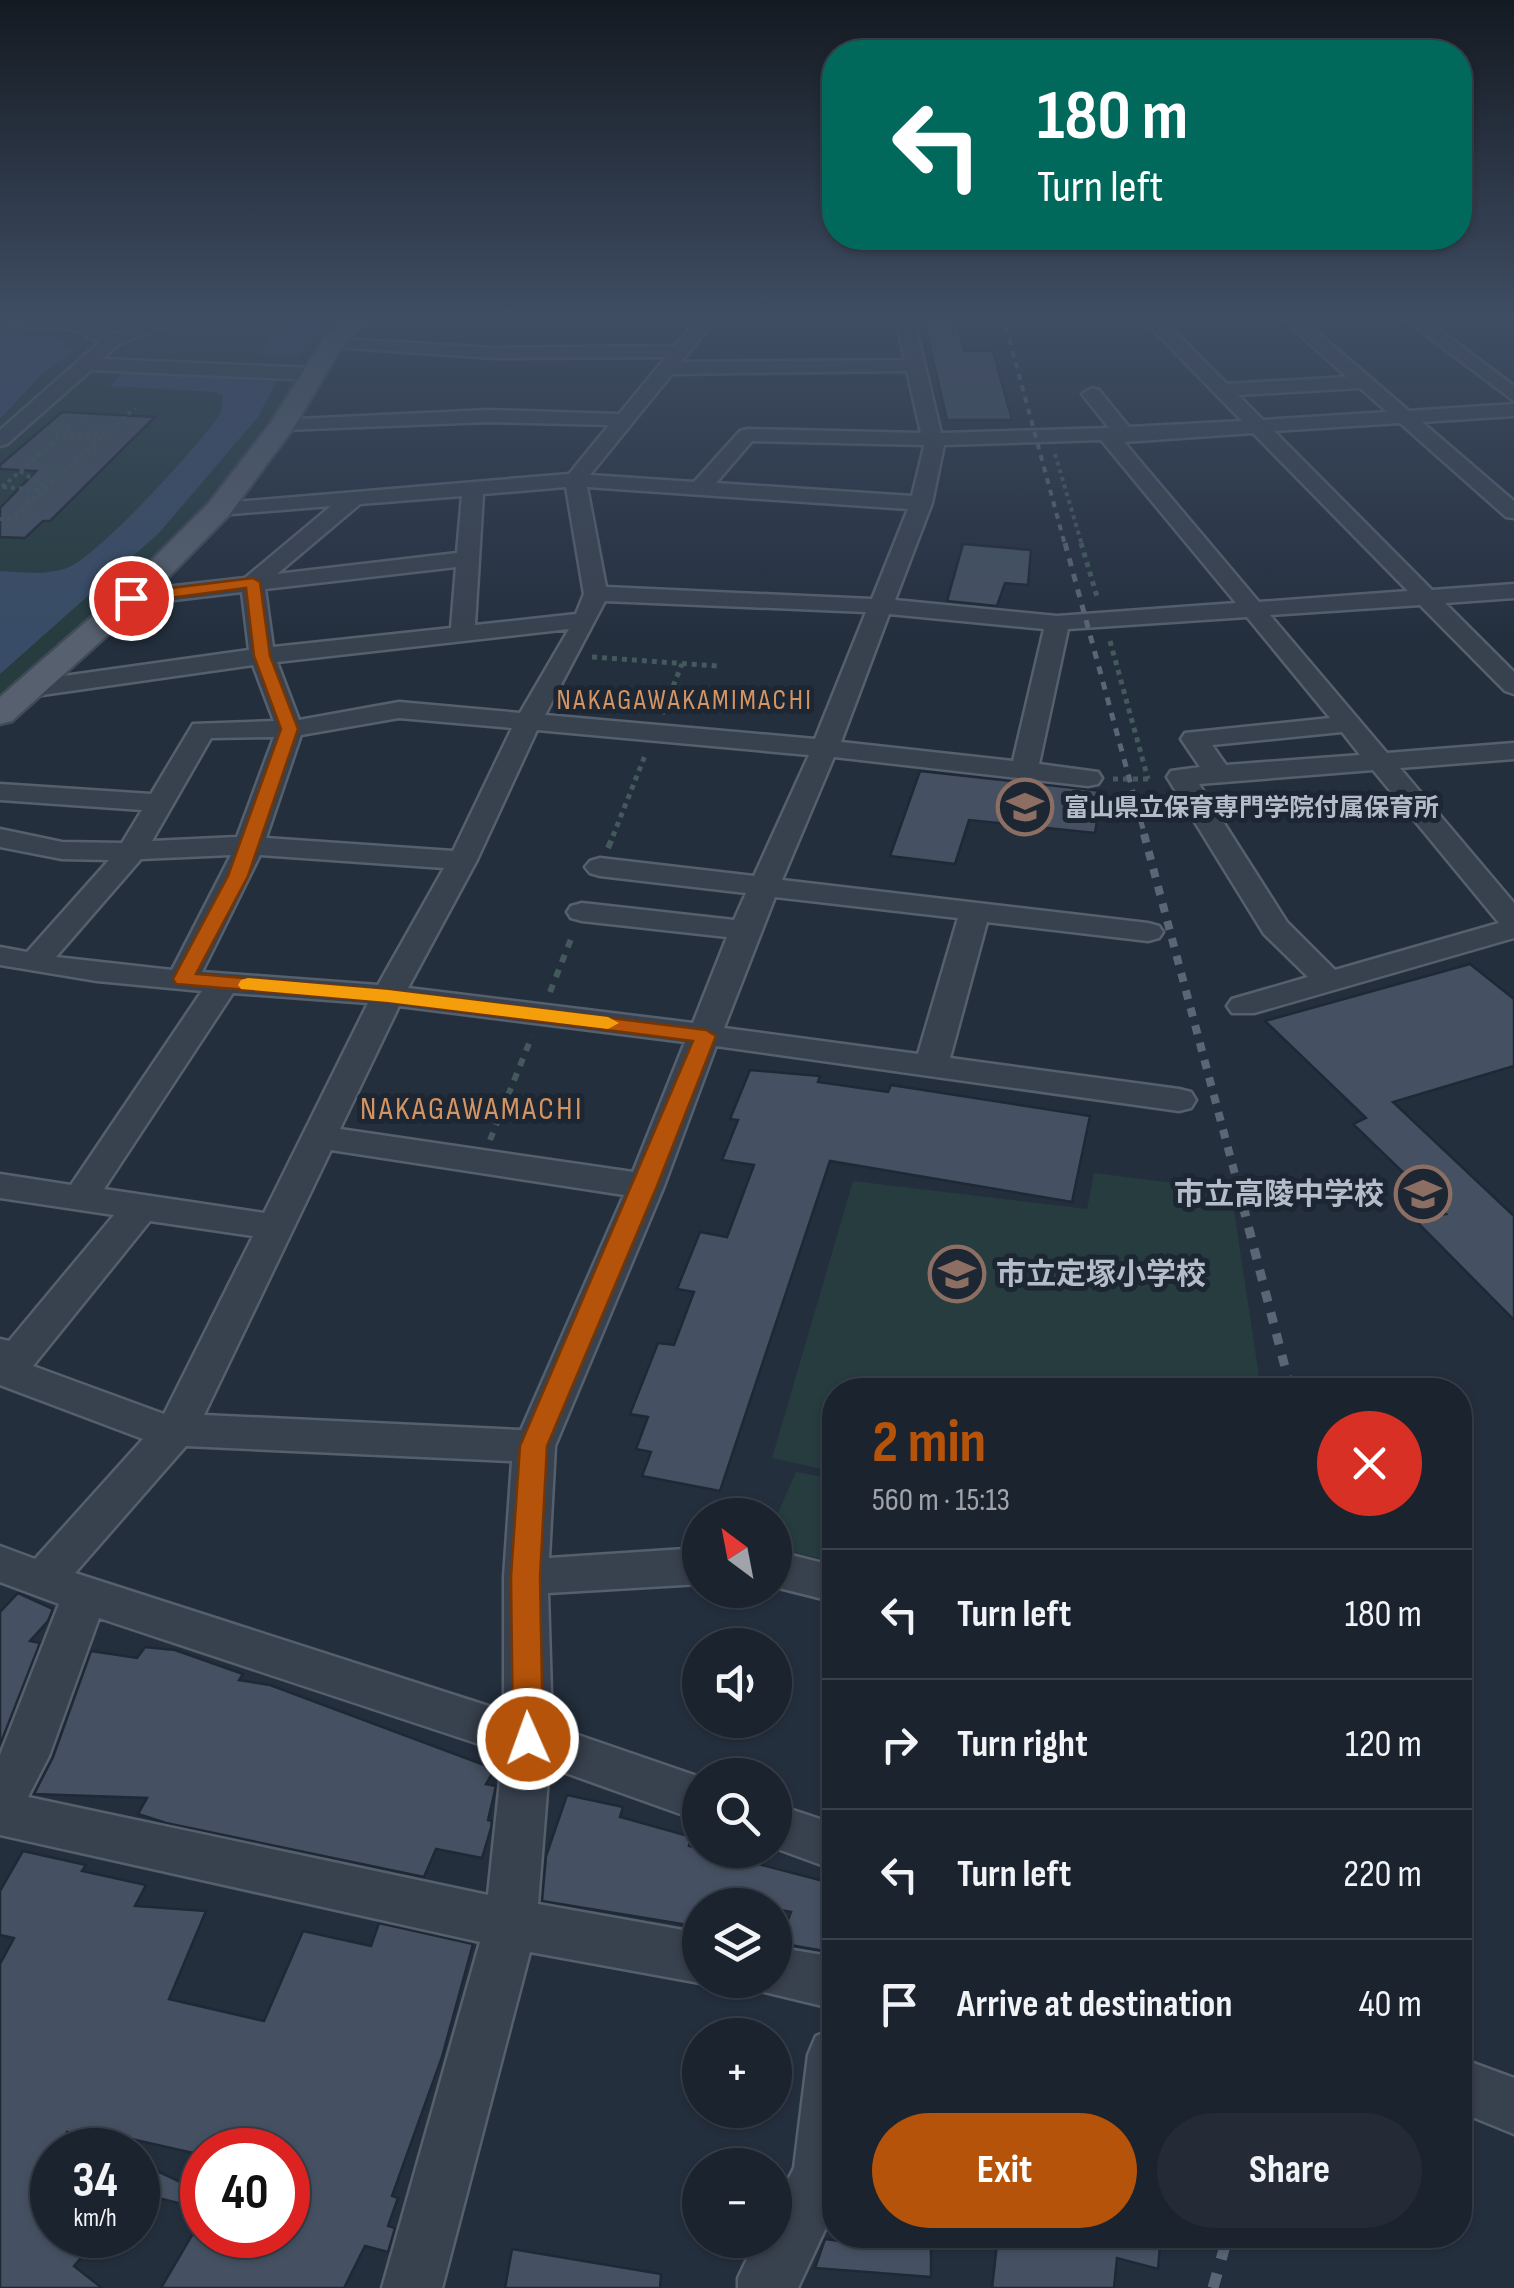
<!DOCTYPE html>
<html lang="en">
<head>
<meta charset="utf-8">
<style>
  body { margin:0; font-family:"Sofia Sans Condensed","Noto Sans JP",sans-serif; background:#242b36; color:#f1f3f6; height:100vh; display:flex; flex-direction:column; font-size:38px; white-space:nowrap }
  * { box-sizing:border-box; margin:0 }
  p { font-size:32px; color:#a0a4aa }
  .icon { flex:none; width:55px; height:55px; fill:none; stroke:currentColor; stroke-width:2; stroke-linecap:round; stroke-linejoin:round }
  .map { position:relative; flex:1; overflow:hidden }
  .details { position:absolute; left:822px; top:1378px; width:650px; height:870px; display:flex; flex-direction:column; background:#1b232e; border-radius:40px; box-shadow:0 2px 8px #0004,0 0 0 2px #39404a }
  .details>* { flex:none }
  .banner { position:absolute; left:822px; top:40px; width:650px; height:210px; border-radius:40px; box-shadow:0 2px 8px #0004,0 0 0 2px #39404a; background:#00695c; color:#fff; overflow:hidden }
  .needle { width:65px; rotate:328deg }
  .tools { position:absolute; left:682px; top:1498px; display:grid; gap:20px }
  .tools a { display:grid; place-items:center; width:110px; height:110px; border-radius:50%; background:#1b232e; box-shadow:0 2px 8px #0004,0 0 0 2px #39404a; font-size:50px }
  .speed { position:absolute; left:30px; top:2128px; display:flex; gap:20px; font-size:50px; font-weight:700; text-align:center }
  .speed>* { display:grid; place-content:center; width:130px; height:130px; border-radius:50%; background:#1b232e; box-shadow:0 2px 8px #0004,0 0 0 2px #39404a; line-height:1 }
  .speed small { font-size:25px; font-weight:400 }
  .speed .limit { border:15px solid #d22; background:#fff; color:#111 }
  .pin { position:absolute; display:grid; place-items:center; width:85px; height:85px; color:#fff; margin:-42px; border:5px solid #fff; border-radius:50%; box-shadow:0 2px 10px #0007 }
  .me { position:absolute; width:110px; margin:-55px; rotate:358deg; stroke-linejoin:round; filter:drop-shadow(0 0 8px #0008) }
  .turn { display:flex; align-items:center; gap:35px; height:210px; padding:0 50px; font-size:45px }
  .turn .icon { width:130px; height:130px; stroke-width:2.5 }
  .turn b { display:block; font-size:70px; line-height:85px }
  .round { display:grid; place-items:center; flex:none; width:105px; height:105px; border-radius:52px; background:#242b36 }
  .summary { display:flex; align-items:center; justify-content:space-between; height:170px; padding:0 50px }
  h1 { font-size:60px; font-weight:700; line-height:75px; color:#b45309 }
  .primary-button { display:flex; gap:20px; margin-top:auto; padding:20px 50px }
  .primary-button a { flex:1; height:115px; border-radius:60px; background:#b45309; color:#fff; font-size:40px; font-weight:700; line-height:115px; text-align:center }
  .primary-button a+a { background:#242b36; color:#f1f3f6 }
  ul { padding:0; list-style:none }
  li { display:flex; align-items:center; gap:30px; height:130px; padding:0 50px; border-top:2px solid #39404a }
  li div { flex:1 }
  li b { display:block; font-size:38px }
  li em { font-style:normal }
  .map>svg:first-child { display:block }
  .green { fill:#263c3f }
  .water { fill:#394c67 }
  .building { fill:#455162; stroke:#1f2835; stroke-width:2.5 }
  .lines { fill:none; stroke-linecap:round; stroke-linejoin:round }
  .minor-casing { stroke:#565f6c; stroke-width:5 }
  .major-casing { stroke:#414a57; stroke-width:5 }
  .path-far2 { stroke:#44595c; stroke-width:4; stroke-dasharray:4 4; stroke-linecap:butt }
  .path-far1 { stroke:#44595c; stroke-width:5; stroke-dasharray:5 5; stroke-linecap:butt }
  .path { stroke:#44595c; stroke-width:6; stroke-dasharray:8 8; stroke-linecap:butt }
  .minor { fill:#38414e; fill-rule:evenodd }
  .major { fill:#56606e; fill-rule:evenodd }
  .rail-far4 { stroke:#5a6575; stroke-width:4; stroke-dasharray:6 6; stroke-linecap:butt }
  .rail-far3 { stroke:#5a6575; stroke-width:5; stroke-dasharray:8 8; stroke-linecap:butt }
  .rail-far2 { stroke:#5a6575; stroke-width:8; stroke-dasharray:9 9; stroke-linecap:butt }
  .rail-far1 { stroke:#5a6575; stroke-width:9; stroke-dasharray:11 11; stroke-linecap:butt }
  .rail { stroke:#5a6575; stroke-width:11; stroke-dasharray:15 15; stroke-linecap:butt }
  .route { fill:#b45309; stroke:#753606; stroke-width:2.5 }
  .slow { fill:#f59e0b }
  .labels { text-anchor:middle; stroke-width:10; stroke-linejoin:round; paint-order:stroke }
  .far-poi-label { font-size:25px; font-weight:bold; fill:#b4bcc9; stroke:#1d2633; text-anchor:start }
  .far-neighbourhood-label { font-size:28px; letter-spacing:2.5px; fill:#d59563; stroke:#1d2633 }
  .poi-label { font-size:30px; font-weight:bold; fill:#b4bcc9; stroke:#1d2633; text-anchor:end }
  .neighbourhood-label { font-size:32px; letter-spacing:2.5px; fill:#d59563; stroke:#1d2633 }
</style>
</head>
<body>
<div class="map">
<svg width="1514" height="2288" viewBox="0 0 1514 2288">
  <rect width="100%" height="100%" fill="#242f3e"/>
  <!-- green -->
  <g class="green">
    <path d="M0,316H351L302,373L274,422L202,507L125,586L0,698Z"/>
    <path d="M1094,1173L1231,1190L1261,1390H835V1472L772,1458L853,1181L1087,1209Z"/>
    <path d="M796,1472L835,1479V1562L775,1548V1520Z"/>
  </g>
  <!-- water -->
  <g class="water">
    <path d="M291,316H333L296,357L261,355L268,341Z"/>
    <path d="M0,334L56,337L75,350L44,372L0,419Z"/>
    <path d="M130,373L277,381L258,417L159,533L0,674V571C22,572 48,576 69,567C101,553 199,445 221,413L223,397L216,392L110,386L120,375Z"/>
  </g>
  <!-- building -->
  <g class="building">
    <path d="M923,316H957L964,351H993L1012,420H947Z"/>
    <path d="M62,412L155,417L50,521H43L25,538L0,537V508L36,471L0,469V465Z"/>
    <path d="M963,544L1031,550L1028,585L1005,583L997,606L947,601Z"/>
    <path d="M920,771L1102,791L1095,833L969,820L955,864L890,856Z"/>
    <path d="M1470,964L1514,999V1066L1393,1102L1514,1216V1320L1415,1220L1446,1214L1353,1124L1366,1118L1265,1021Z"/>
    <path d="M750,1070L820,1076L818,1082L888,1092L891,1085L1090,1116L1072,1202L830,1161L720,1491L642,1476L651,1452L636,1449L648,1417L630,1414L658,1343L674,1345L694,1292L677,1289L700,1232L727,1237L754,1165L722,1160L738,1120L730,1119Z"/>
    <path d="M18,1593L53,1609L48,1621L30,1641L40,1643L0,1745V1612Z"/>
    <path d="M145,1647L175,1650L243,1674L239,1680L270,1685L495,1769L486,1784L496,1786L488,1820L492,1821L491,1828L482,1858L436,1849L424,1877L166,1823L138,1814L147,1798L34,1794L53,1757L91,1651L137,1658Z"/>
    <path d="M567,1795L623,1807L620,1817L692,1837L689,1846L835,1884V1953L779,1943L791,1912L775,1909V1905H700V1927L542,1901L546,1856Z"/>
    <path d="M23,1851L86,1865L82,1871L146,1885L135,1906L206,1911L169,1999L264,2021L303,1931L371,1946L379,1923L473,1944L442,2057L392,2196L398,2198L388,2226L395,2228L388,2252L365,2246L344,2288H161L192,2235H288L306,2179L288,2174V2150H202V2155L109,2134L107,2139L67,2132L58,2150H52V2235L81,2258L74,2266L102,2288H0V1964L14,1938L0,1935V1891Z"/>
    <path d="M138,2162L202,2192V2209L138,2193Z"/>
    <path d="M840,2235L931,2239V2277L815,2268L825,2239L840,2241Z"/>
    <path d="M998,2235H1161L1158,2269L1117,2258L1114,2288H992Z"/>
    <path d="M512,2249L661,2274L660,2288H505Z"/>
  </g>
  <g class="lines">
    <!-- minor casing -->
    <g class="minor-casing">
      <g id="minor">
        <path d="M0,316L77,320L112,334L159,316H173L172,323L118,345L102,359L314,368L323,374L314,380L91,370L7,444L0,446V430L100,342L74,330L0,325Z"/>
        <path d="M700,316H718L681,362L905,360L895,316H913L941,433L1109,428L1082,394L1092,388L1099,390L1129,427L1242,421L1140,316H1159L1227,384L1347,377L1279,316H1298L1409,411L1514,404V416L1422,422L1514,501V518L1506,517L1400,423L1274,431L1432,590L1514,584V598L1445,603L1514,672V694L1505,691L1420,605L1270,615L1387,753L1514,743V759L1400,768L1514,903V938L1254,1013H1232L1227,1006L1232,999L1308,977L1264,934L1167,777L1171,771L1200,767L1181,739L1185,733L1330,718L1247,617L1068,629L1039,764L1098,772L1102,778L1098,784L1088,786L834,757L782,880L1148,923L1159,926L1163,932L1159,938L1148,941L987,922L950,1058L1179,1089L1191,1092L1196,1100L1191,1108L1179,1111L716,1046L664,1186L555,1446L549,1558L700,1548V1584L548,1593L552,1726L700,1777V1821L549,1767L538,1904L700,1933V1980H708L700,1983L530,1952L442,2288H382L480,1942L0,1835V1755L59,1604L0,1582V1546L35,1559L143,1439L0,1385V1339L9,1341L114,1215L0,1198V1174L71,1185L202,991L97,981L0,965V947L27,952L109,860L62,859L0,847V829L62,842L122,843L142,810L0,800V784L151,794L193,724L274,721L253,665L28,697L15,689L28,681L249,650L242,592L131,605L119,598L131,591L245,578L331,506L219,515L211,514L208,509L211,504L569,474L609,425L489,422L283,430L273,424L276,420L489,410L619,414L666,357L495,358L333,347L327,346V338L495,348L675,346ZM907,371L921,433L747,429L740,431L694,482L590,475L672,374ZM1360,388L1387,412L1263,420L1238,395ZM1253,433L1408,591L1259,602L1124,442ZM1101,440L1236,603L1057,616L895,600L932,503L944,445ZM752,441L923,445L924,447L912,496L716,483ZM566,487L584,594L576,614L475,625L483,494ZM587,487L908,509L872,599L606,587ZM462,496L457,553L277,574L360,504ZM456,567L451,628L273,647L265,589ZM605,601L866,612L815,739L545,715ZM889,614L1044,629L1013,761L841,742ZM569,629L520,713L399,702L299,720L277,662ZM399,718L512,728L453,851L266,838L301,735ZM537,730L809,755L754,876L600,858L590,861L585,867L590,873L600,876L746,893L734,920L582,903L571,906L567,912L571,918L582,921L727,937L693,1023L408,988L477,860ZM1342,732L1360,755L1226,765L1212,745ZM274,737L237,837L152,841L211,738ZM1373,770L1499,923L1335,970L1287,922L1199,784ZM231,855L172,970L56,957L141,859ZM260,855L444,868L378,985L202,972ZM775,897L958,918L918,1054L724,1028ZM233,993L368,1003L264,1213L104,1189ZM399,1006L685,1042L633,1172L340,1129ZM331,1150L624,1195L521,1430L204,1415ZM150,1221L253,1236L164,1414L33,1366ZM186,1446L512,1461L504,1577V1711L75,1573ZM99,1618L503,1752L488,1895L28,1797L49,1756Z"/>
        <path d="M1401,316H1421L1514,386V401Z"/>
        <path d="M775,1551L835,1566V1602L775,1587Z"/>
        <path d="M775,1804L835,1824V1870L775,1848Z"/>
        <path d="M775,1947L835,1957V2009L756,1990L752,1980H775Z"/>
        <path d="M835,2028V2208L798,2288H738V2278L756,2240H775V2205L794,2168L808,2055L816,2036Z"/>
        <path d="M1460,2058L1514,2078V2134L1460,2112Z"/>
      </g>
    </g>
    <!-- major casing -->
    <g class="major-casing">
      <path id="major" d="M348,316H372L342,346L294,427L229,515L142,604L12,721L0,724V697L120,592L209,503L270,424L325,337Z"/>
    </g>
    <!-- path-far2 -->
    <g class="path-far2">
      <path d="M81,423L99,427L97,433L74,438L56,434L64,427Z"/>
      <path d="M1055,454L1082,545"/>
      <path d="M20,471L45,487"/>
      <path d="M2,487L60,437"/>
      <path d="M3,487L40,490"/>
      <path d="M0,519H11L135,408"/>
    </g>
    <!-- path-far1 -->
    <g class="path-far1">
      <path d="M1081,543L1098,600"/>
      <path d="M1110,641L1148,779"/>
      <path d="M592,657L717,666"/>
      <path d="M662,714L682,664"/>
      <path d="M1113,779H1150"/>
      <path d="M613,836L646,753"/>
    </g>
    <!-- path -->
    <g class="path">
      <path d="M608,848L614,834"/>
      <path d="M550,992L573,934"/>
      <path d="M490,1140L532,1036"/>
    </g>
    <!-- minor -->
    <use href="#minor" class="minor"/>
    <!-- major -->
    <use href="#major" class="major"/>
    <!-- rail-far4 -->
    <path class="rail-far4" d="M1003,316L1065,545"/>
    <!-- rail-far3 -->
    <path class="rail-far3" d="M1065,543L1145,836"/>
    <!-- rail-far2 -->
    <path class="rail-far2" d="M1144,834L1244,1208"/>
    <!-- rail-far1 -->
    <path class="rail-far1" d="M1243,1206L1291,1390"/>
    <!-- rail -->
    <path class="rail" d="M1213,2288L1228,2235"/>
  </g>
  <!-- sky -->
  <linearGradient id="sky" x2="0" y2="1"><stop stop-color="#141a22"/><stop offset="0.5" stop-color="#3f4d63"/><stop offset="1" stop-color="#3f4d63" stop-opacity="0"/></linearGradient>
  <rect width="1514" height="636" fill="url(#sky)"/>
  <!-- route -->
  <path class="route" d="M253,578L260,582L270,656L298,729L248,876L196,974L388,990L706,1030L716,1036L657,1186L547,1446L540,1577L543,1739L539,1748L528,1752L517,1748L513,1739L511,1577L520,1446L693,1041L388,1002L176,984L173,979L228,876L281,729L254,656L246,588L131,603L124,598L131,593Z"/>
  <!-- slow -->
  <path class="slow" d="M248,978L388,990L608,1017L619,1023L608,1029L388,1002L241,989L238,985L241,980Z"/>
  <!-- icons -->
  <defs>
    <g id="school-ring" transform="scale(2.875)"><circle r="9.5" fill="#1d2633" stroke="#8d6e63" stroke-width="1.5"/><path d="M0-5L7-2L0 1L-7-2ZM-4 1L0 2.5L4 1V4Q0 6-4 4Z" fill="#8d6e63"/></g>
  </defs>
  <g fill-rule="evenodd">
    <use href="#school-ring" x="1025" y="807"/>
    <use href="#school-ring" x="1423" y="1194"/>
    <use href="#school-ring" x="957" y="1274"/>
  </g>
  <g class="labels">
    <!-- far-poi labels -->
    <g class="far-poi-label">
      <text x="1064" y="816">富山県立保育専門学院付属保育所</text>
    </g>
    <!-- far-neighbourhood labels -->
    <g class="far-neighbourhood-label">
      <text x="685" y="709">NAKAGAWAKAMIMACHI</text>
    </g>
    <!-- poi labels -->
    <g class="poi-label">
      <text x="1384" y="1204">市立高陵中学校</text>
      <text x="996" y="1284" text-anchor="start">市立定塚小学校</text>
    </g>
    <!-- neighbourhood labels -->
    <g class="neighbourhood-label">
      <text x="472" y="1119">NAKAGAWAMACHI</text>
    </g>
  </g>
</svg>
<div class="tools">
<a><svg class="needle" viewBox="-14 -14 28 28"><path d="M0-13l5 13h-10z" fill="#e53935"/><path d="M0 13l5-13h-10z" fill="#a0a4aa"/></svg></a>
<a><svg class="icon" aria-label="sound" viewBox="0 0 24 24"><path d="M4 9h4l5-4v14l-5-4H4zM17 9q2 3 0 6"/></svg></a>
<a><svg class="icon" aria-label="search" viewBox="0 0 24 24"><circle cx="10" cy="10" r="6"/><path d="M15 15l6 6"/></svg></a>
<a><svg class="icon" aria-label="layers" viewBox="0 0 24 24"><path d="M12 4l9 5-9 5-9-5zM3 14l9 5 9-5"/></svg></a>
<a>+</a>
<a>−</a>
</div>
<div class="speed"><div>34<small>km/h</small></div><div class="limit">40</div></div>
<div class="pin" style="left:131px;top:598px;background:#d93025"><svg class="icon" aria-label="arrive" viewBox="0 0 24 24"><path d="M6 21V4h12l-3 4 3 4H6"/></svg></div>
<svg class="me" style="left:528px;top:1739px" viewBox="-20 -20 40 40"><circle r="17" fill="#b45309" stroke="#fff" stroke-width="3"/><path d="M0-11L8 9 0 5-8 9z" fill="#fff"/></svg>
<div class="banner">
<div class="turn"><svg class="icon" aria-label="left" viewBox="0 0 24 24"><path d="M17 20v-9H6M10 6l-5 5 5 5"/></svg><div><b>180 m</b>Turn left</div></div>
</div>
<section class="details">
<div class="summary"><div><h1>2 min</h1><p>560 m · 15:13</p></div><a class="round" style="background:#d93025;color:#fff"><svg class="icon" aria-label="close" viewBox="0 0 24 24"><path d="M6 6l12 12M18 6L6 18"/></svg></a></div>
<ul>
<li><svg class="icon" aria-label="left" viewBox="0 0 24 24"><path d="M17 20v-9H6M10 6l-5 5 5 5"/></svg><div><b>Turn left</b></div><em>180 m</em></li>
<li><svg class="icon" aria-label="right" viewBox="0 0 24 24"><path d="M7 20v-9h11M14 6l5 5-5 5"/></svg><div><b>Turn right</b></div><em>120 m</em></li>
<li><svg class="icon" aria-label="left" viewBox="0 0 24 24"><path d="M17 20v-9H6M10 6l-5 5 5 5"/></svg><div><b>Turn left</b></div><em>220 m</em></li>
<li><svg class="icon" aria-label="arrive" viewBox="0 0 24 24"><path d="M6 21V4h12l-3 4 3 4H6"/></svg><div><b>Arrive at destination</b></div><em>40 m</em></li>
</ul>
<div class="primary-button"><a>Exit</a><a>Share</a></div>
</section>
</div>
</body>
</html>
